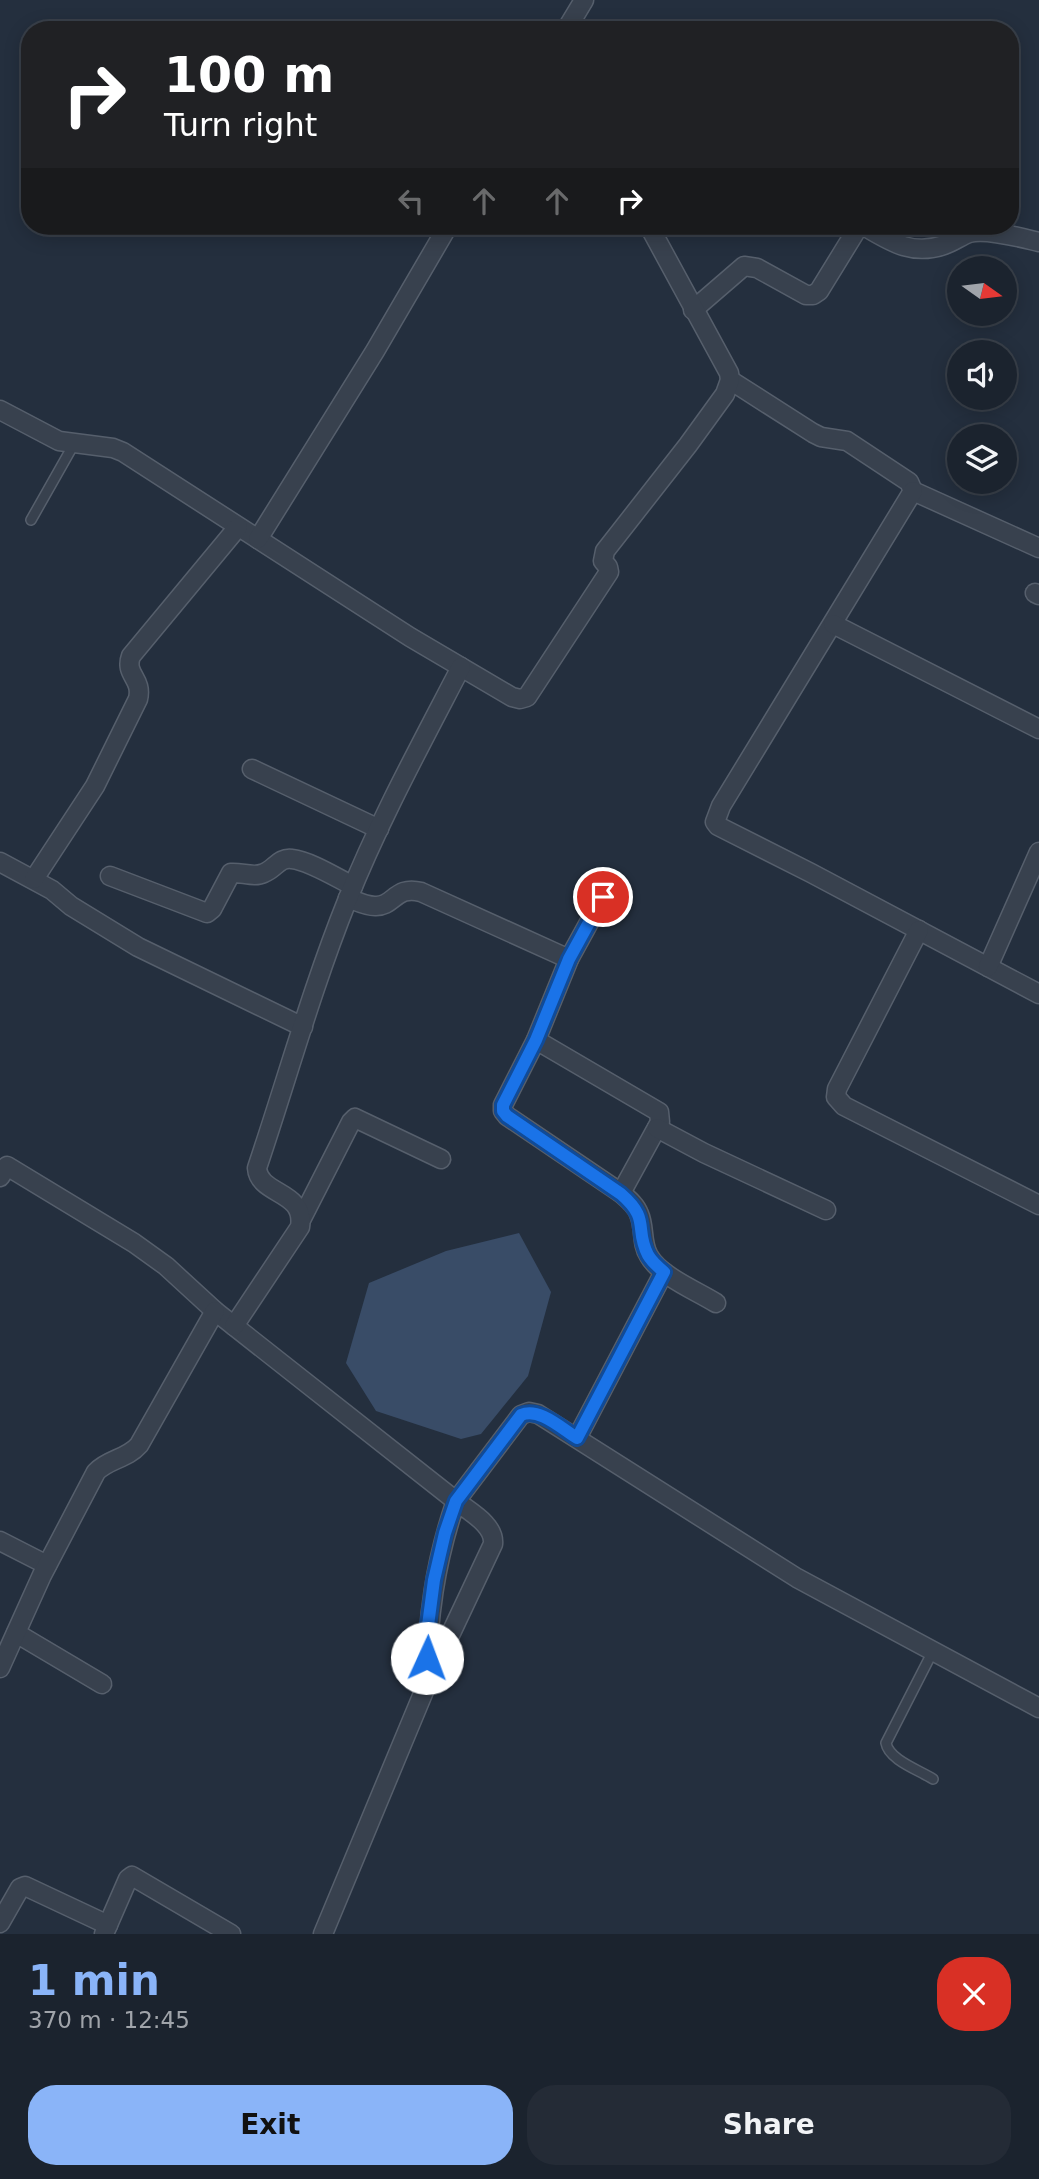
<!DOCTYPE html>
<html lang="en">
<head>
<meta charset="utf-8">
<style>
  body { margin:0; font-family:"DejaVu Sans",sans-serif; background:#242b36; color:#f1f3f6; height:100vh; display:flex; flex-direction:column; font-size:26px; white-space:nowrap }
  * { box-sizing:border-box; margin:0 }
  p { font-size:23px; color:#a0a4aa }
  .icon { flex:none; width:38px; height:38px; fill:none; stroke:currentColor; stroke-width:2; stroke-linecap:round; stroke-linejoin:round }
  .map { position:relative; height:1934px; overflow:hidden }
  .side { display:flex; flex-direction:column; background:#1b232e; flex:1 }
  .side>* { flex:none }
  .top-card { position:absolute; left:21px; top:21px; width:998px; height:214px; border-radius:28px; box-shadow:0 4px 18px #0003,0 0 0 2px #39404a; background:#202124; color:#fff; overflow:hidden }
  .needle { width:46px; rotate:104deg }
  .controls { position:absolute; left:947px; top:256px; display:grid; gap:14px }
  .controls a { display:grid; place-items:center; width:70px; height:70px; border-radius:50%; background:#1b232e; box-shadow:0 4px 18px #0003,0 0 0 2px #39404a; font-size:35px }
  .pin { position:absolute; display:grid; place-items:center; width:60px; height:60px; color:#fff; margin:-30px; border:4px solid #fff; border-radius:50%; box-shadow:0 2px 7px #0007 }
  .me { position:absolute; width:77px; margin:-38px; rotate:2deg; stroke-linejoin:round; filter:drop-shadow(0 0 5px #0008) }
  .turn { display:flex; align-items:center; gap:24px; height:147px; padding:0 28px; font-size:32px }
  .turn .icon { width:91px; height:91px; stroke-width:2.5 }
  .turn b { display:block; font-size:49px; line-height:60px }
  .lanes { display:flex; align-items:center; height:66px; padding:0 28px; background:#0003; justify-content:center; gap:35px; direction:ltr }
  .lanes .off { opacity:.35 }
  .round { display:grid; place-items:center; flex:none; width:74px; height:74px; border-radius:28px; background:#242b36 }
  .head { display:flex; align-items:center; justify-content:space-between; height:119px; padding:0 28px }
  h1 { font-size:42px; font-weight:600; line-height:52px; color:#8ab4f8 }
  .button { display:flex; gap:14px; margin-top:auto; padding:14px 28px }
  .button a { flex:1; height:80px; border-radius:28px; background:#8ab4f8; color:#111; font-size:28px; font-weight:600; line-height:80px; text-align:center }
  .button a+a { background:#242b36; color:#f1f3f6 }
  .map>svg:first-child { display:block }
  .water { fill:#394c67 }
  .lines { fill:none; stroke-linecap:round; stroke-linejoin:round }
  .service-casing { stroke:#565f6c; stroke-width:12 }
  .minor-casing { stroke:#565f6c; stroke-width:21 }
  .service { stroke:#38414e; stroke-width:9 }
  .minor { stroke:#38414e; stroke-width:18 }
  .route-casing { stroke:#114b97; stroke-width:18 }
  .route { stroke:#1a73e8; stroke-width:12 }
</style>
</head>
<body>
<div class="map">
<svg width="1039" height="1934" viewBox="0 0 1039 1934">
  <rect width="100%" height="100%" fill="#242f3e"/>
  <!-- water -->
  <path class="water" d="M519,1233L551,1292L528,1376L481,1434L461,1439L376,1411L346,1363L369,1283L446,1251Z"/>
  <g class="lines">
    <!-- service casing -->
    <g class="service-casing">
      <g id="service">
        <path d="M31,520L74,444"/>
        <path d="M933,1651L886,1743C889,1760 919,1770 933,1779"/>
      </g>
    </g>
    <!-- minor casing -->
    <g class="minor-casing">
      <g id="minor">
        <path d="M566,30L584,0"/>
        <path d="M864,226C891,242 912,256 944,245C953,242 961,236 969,233C986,228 1022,238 1039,242"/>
        <path d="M693,310L744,266L757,268L806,295H813L819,291L859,226"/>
        <path d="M730,380L813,433L821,437L847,441L909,482L913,491L1039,548"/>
        <path d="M0,410L59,441L113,448L123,452L410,637L512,697L520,699L527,697L609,572L608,567L603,561L605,551L688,445L725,394L730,380L729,373L649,226"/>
        <path d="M913,491L721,806L715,822L718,826L811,873L1039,994"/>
        <path d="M258,539L375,351L448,226"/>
        <path d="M1035,593L1039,595"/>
        <path d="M833,624L1039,729"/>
        <path d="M252,769L379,829"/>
        <path d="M0,862L52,890L71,906L138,947L303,1027"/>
        <path d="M110,876L207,913L212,909L231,873C242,872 254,878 264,873C275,869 279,857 292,859C310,861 337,878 353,886"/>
        <path d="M34,879L95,786L138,699C143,678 124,675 131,656L238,527"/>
        <path d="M603,897L569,959L536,1040L503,1105V1111L507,1116L621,1193C628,1199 636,1205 639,1214C645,1227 641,1244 649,1256C660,1276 697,1291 716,1303"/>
        <path d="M348,898C356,901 366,906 375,906C394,907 395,885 421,892L569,959"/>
        <path d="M919,930L837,1089L836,1097L844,1106L1039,1205"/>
        <path d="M988,967L1039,852"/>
        <path d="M536,1040L659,1112L660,1122L621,1193"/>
        <path d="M657,1128L704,1153L826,1210"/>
        <path d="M0,1177L7,1166L134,1243L166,1266L215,1311L456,1501L521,1415L529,1412L538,1414L797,1578L1039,1708"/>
        <path d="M302,1218L351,1122L355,1118L441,1159"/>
        <path d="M234,1326L300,1227C306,1190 259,1196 257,1168C287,1079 312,988 347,901C379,821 421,744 461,667"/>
        <path d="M577,1438L664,1272"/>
        <path d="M0,1541L47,1565"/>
        <path d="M16,1633L102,1684"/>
        <path d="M0,1668L42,1575L96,1472C108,1459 127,1459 139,1445L215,1311"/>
        <path d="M0,1923L20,1888L25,1886L108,1925"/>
        <path d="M104,1934L128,1879L132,1876L231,1934"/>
        <path d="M323,1934L427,1684L493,1544C495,1525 470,1512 456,1501C435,1562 427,1619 427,1684"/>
      </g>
    </g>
    <!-- service -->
    <use href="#service" class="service"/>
    <!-- minor -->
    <use href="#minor" class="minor"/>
  </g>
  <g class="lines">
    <!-- route casing -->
    <g class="route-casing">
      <path id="route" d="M427,1658V1633L434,1580L445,1533L456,1501L521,1415C539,1407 561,1428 577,1438L664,1272C658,1267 652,1262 648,1255C634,1228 651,1220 621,1194L507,1116L503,1111V1105L536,1040L569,959L603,897"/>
    </g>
    <!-- route -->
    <use href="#route" class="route"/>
  </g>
</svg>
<div class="controls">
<a><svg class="needle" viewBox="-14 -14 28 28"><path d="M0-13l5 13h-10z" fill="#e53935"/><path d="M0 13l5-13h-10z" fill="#a0a4aa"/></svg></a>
<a><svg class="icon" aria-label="sound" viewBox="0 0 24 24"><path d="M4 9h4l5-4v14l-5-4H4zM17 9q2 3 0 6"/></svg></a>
<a><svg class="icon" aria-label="layers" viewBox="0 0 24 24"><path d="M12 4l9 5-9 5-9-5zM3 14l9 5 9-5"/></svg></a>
</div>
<div class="pin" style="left:603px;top:897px;background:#d93025"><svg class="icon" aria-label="arrive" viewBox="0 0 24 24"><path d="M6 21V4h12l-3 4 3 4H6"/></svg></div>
<svg class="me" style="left:427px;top:1658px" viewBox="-20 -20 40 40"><circle r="19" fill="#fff"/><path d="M0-13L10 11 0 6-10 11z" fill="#1a73e8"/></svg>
<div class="top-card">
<div class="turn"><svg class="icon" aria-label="right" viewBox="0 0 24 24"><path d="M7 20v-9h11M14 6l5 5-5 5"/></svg><div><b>100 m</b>Turn right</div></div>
<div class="lanes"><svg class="icon off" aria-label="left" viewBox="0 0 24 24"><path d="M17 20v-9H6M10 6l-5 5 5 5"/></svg><svg class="icon off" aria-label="ahead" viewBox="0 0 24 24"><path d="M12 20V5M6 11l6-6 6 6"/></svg><svg class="icon off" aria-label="ahead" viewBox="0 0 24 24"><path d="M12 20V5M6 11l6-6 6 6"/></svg><svg class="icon" aria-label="right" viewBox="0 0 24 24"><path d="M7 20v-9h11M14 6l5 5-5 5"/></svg></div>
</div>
</div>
<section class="side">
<div class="head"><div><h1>1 min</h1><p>370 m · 12:45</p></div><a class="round" style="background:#d93025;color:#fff"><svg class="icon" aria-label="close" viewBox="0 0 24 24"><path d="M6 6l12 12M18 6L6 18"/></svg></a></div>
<div class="button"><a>Exit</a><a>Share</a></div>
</section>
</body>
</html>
